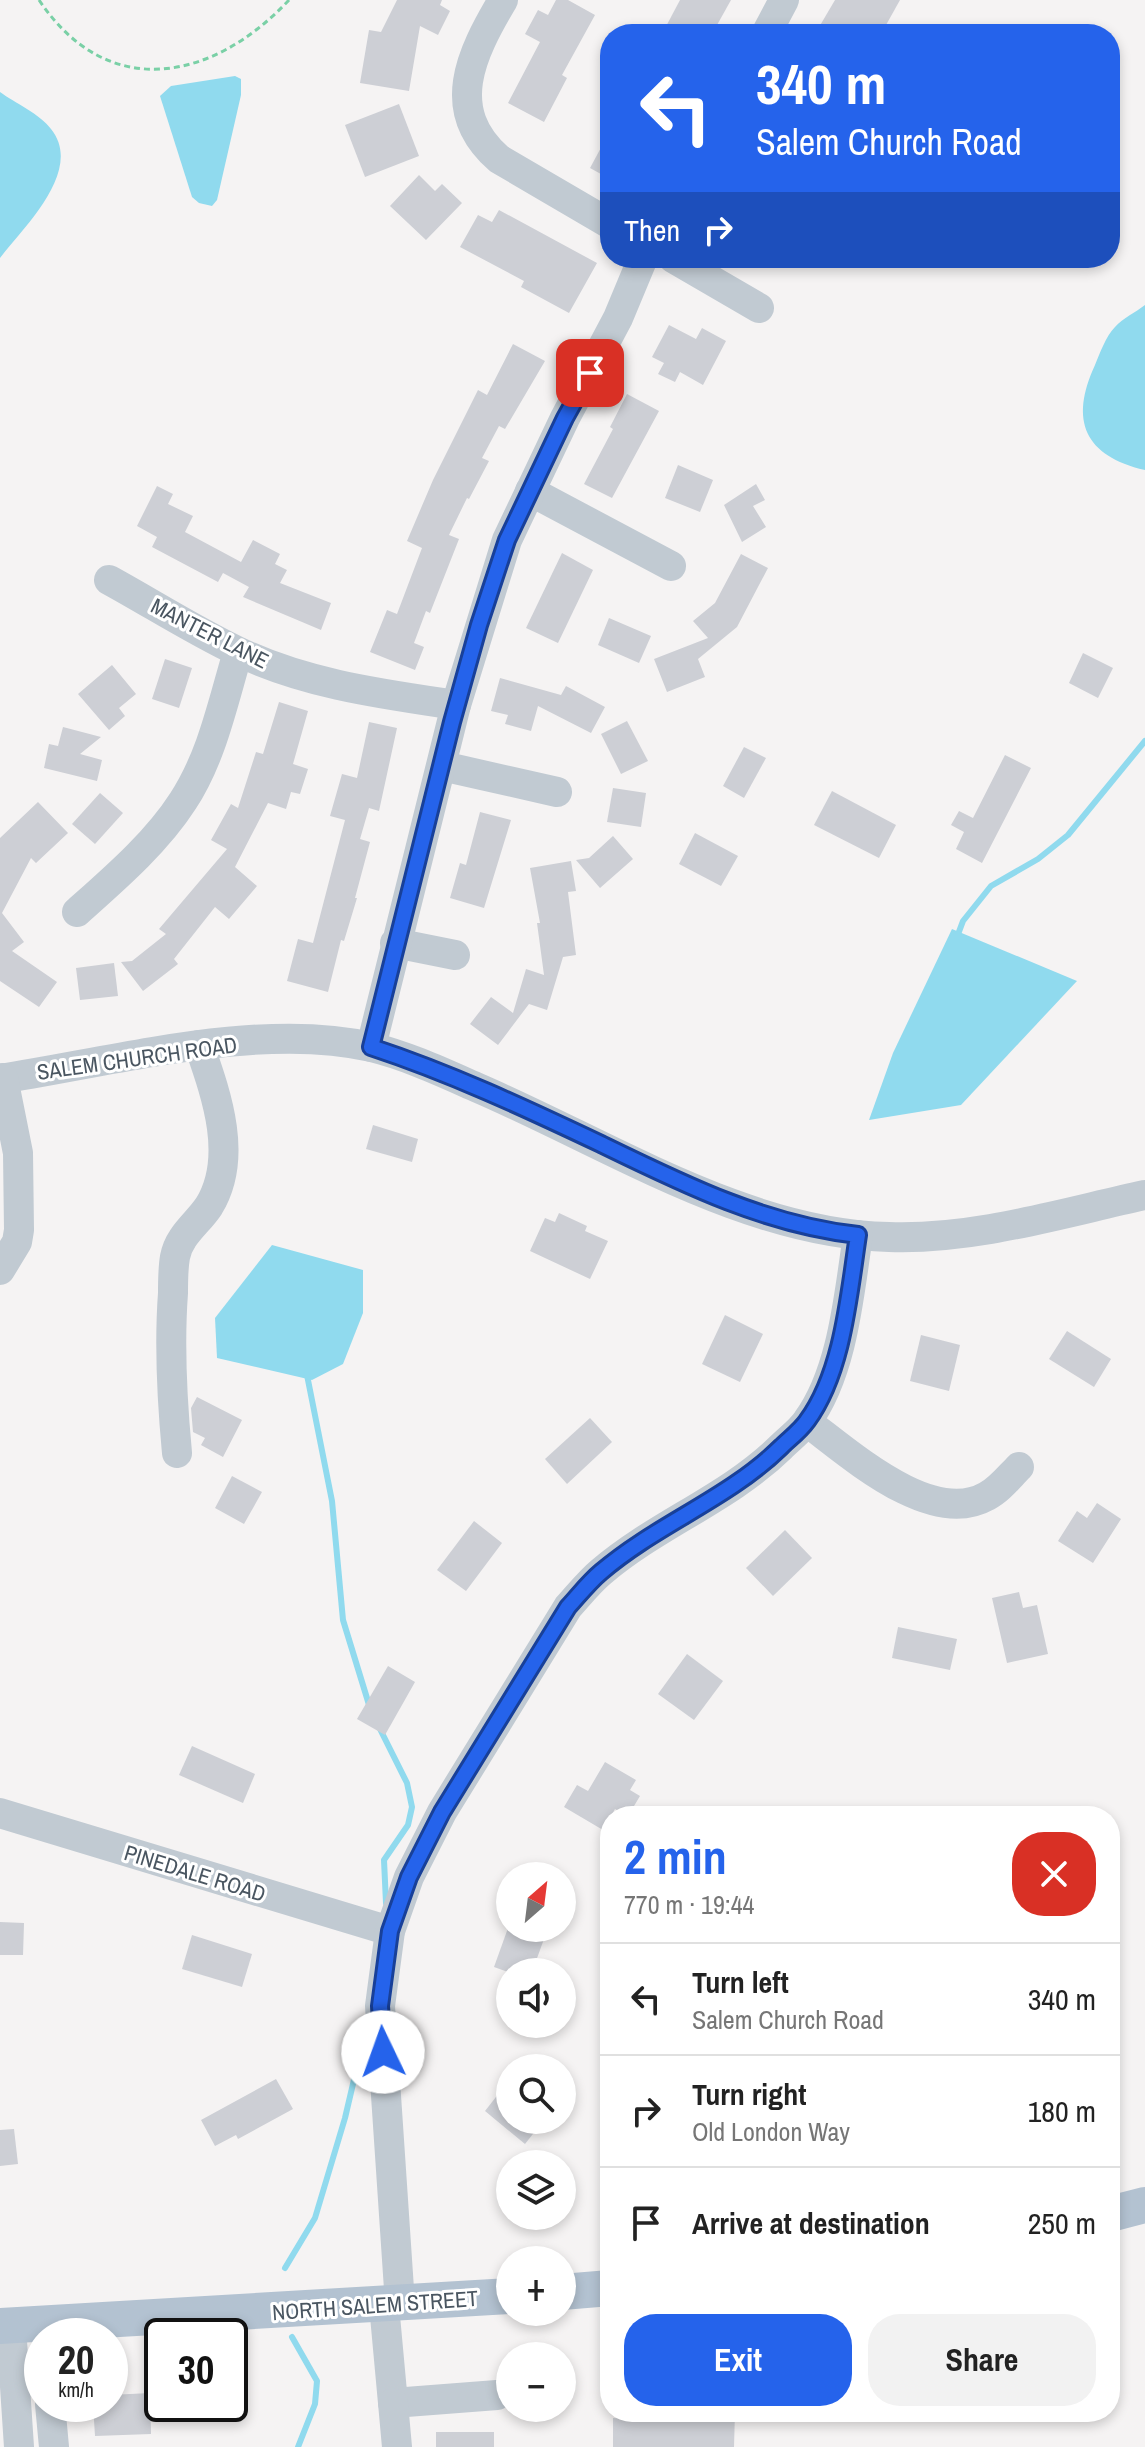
<!DOCTYPE html>
<html lang="en">
<head>
<meta charset="utf-8">
<style>
  body { margin:0; font-family:"Archivo Narrow",sans-serif; background:#f2f2f2; color:#222; height:100vh; display:flex; flex-direction:column; font-size:30px; white-space:nowrap }
  * { box-sizing:border-box; margin:0 }
  p { font-size:26px; color:#767676 }
  .icon { flex:none; width:44px; height:44px; fill:none; stroke:currentColor; stroke-width:2; stroke-linecap:round; stroke-linejoin:round }
  .map { position:relative; flex:1; overflow:hidden }
  .drawer { position:absolute; left:600px; top:1806px; width:520px; height:616px; display:flex; flex-direction:column; background:#fff; border-radius:32px; box-shadow:0 4px 12px #0003 }
  .drawer>* { flex:none }
  .hud { position:absolute; left:600px; top:24px; width:520px; height:244px; border-radius:32px; box-shadow:0 4px 12px #0003; background:#2563eb; color:#fff; overflow:hidden }
  .needle { width:52px; rotate:28deg }
  .fabs { position:absolute; left:496px; top:1862px; display:grid; gap:16px }
  .fabs a { display:grid; place-items:center; width:80px; height:80px; border-radius:50%; background:#fff; box-shadow:0 4px 12px #0003; font-size:40px }
  .speed { position:absolute; left:24px; top:2318px; display:flex; gap:16px; font-size:40px; font-weight:700; text-align:center }
  .speed>* { display:grid; place-content:center; width:104px; height:104px; border-radius:50%; background:#fff; box-shadow:0 4px 12px #0003; line-height:1 }
  .speed small { font-size:20px; font-weight:400 }
  .speed .limit { border:4px solid #111; border-radius:12px; background:#fff; color:#111 }
  .pin { position:absolute; display:grid; place-items:center; width:68px; height:68px; color:#fff; margin:-34px; border-radius:16px; box-shadow:0 4px 12px #0006 }
  .me { position:absolute; width:88px; margin:-44px; rotate:357deg; stroke-linejoin:round; filter:drop-shadow(0 0 6px #0008) }
  .turn { display:flex; align-items:center; gap:28px; height:168px; padding:0 24px; font-size:36px }
  .turn .icon { width:104px; height:104px; stroke-width:2.5 }
  .turn b { display:block; font-size:56px; line-height:68px }
  .then { display:flex; align-items:center; height:76px; padding:0 24px; background:#0003; gap:16px; font-size:30px }
  .round { display:grid; place-items:center; flex:none; width:84px; height:84px; border-radius:32px; background:#f2f2f2 }
  .summary { display:flex; align-items:center; justify-content:space-between; height:136px; padding:0 24px }
  h1 { font-size:48px; font-weight:700; line-height:60px; color:#2563eb }
  .primary-button { display:flex; gap:16px; margin-top:auto; padding:16px 24px }
  .primary-button a { flex:1; height:92px; border-radius:32px; background:#2563eb; color:#fff; font-size:32px; font-weight:700; line-height:92px; text-align:center }
  .primary-button a+a { background:#f2f2f2; color:#222 }
  ul { padding:0; list-style:none }
  li { display:flex; align-items:center; gap:24px; height:112px; padding:0 24px; border-top:2px solid #e0e0e0 }
  li div { flex:1 }
  li b { display:block; font-size:30px }
  li em { font-style:normal }
  .map>svg:first-child { display:block }
  .water { fill:#90daee }
  .lines { fill:none; stroke-linecap:round; stroke-linejoin:round }
  .stream { stroke:#90daee; stroke-width:6 }
  .building { fill:#cdcfd5 }
  .path { stroke:#7ad0a6; stroke-width:3; stroke-dasharray:6 4; stroke-linecap:butt }
  .minor { stroke:#c1cad2; stroke-width:30 }
  .major { stroke:#b3c2d1; stroke-width:36 }
  .route-casing { stroke:#184099; stroke-width:20 }
  .route { stroke:#2563eb; stroke-width:14 }
  .labels { text-anchor:middle; stroke-width:6; stroke-linejoin:round; paint-order:stroke }
  .street-label { font-size:22px; fill:#4a5661; stroke:#fff }
</style>
</head>
<body>
<div class="map">
<svg width="1145" height="2447" viewBox="0 0 1145 2447">
  <rect width="100%" height="100%" fill="#f5f3f3"/>
  <!-- water -->
  <g class="water">
    <path d="M235,76L241,79V95L217,200L212,206L199,203L192,197L160,96L171,86Z"/>
    <path d="M0,92C15,103 40,114 51,129C84,170 25,226 0,258Z"/>
    <path d="M1145,305V470C1085,456 1069,421 1095,365C1100,353 1106,336 1115,327C1123,318 1136,312 1145,305Z"/>
    <path d="M952,929L1077,981L961,1105L869,1120L893,1053Z"/>
    <path d="M272,1245L363,1270V1313L343,1364L312,1380L217,1358L215,1318Z"/>
  </g>
  <g class="lines">
    <!-- stream -->
    <g class="stream">
      <path d="M957,937L963,921L991,886L1038,859L1068,835L1145,741"/>
      <path d="M307,1375L332,1501L343,1620L370,1708"/>
      <path d="M380,1729L407,1783L412,1807L408,1825L384,1860L386,1903"/>
      <path d="M285,2268L315,2218L345,2118L368,2020"/>
      <path d="M292,2337L317,2381L315,2404L298,2447"/>
    </g>
  </g>
  <!-- building -->
  <g class="building">
    <path d="M397,0H442L440,5L450,11L438,35L420,26L409,91L360,83L369,30L381,32Z"/>
    <path d="M556,0H568L595,15L562,75L567,78L544,122L508,103L540,42L525,34L538,10L548,15Z"/>
    <path d="M680,0H731L712,34H662Z"/>
    <path d="M835,0H900L881,34H815Z"/>
    <path d="M399,104L419,156L365,177L345,125Z"/>
    <path d="M610,131V179L590,168Z"/>
    <path d="M419,175L435,191L442,184L462,203L426,240L390,206Z"/>
    <path d="M499,210L597,263L569,313L521,287L524,281L460,247L478,215L492,222Z"/>
    <path d="M669,325L696,339L702,328L726,341L703,385L680,372L675,382L658,374L664,363L652,357Z"/>
    <path d="M513,344L545,361L505,429L499,426L482,458L489,461L469,499L467,498L449,535L459,539L430,613L426,611L414,643L424,647L415,670L370,652L387,610L397,614L422,548L407,541L433,480L478,390L487,395Z"/>
    <path d="M627,394L659,411L612,498L584,484L613,429L610,427Z"/>
    <path d="M678,465L713,480L700,512L665,498Z"/>
    <path d="M756,484L765,500L753,506L766,527L742,542L724,505Z"/>
    <path d="M157,486L173,494L168,504L193,516L185,532L241,562L253,540L280,554L275,564L287,570L280,583L331,603L321,630L243,597L249,587L223,573L218,582L152,547L157,537L137,526Z"/>
    <path d="M562,553L593,570L558,643L526,628Z"/>
    <path d="M741,554L768,568L737,627L698,659L705,677L667,692L654,659L708,638L693,621L715,603Z"/>
    <path d="M609,618L651,636L639,663L598,645Z"/>
    <path d="M1083,653L1113,668L1098,698L1069,683Z"/>
    <path d="M165,659L192,668L179,708L152,699Z"/>
    <path d="M112,665L136,694L119,708L125,716L109,730L78,694Z"/>
    <path d="M500,678L561,695L566,686L605,707L591,733L538,706L531,731L505,724L508,715L491,711Z"/>
    <path d="M279,702L308,711L293,764L308,769L300,794L291,792L286,809L268,803L235,867L257,886L229,919L215,907L174,959L178,964L143,991L121,962L132,961L166,934L159,929L227,849L211,840L231,804L238,808L256,752L263,754Z"/>
    <path d="M627,721L648,761L621,774L601,734Z"/>
    <path d="M369,722L397,728L379,811L369,808L360,839L370,842L355,898H357L344,941L341,940L328,992L287,981L298,939L313,943L345,820L330,816L342,774L357,778Z"/>
    <path d="M63,727L101,737L80,754L102,760L97,781L44,768L49,744L58,746Z"/>
    <path d="M744,747L766,758L744,798L723,786Z"/>
    <path d="M1005,755L1031,768L982,863L956,849L964,832L951,825L959,811L973,818Z"/>
    <path d="M613,788L646,793L641,827L607,822Z"/>
    <path d="M832,791L896,825L879,858L814,825Z"/>
    <path d="M100,793L123,813L95,844L72,824Z"/>
    <path d="M38,802L68,833L36,863L31,858L2,913L24,942L12,951L57,982L39,1007L0,981V838Z"/>
    <path d="M480,812L511,820L484,908L450,898L460,863L466,865Z"/>
    <path d="M695,833L738,856L721,886L679,864Z"/>
    <path d="M613,836L633,859L600,888L576,860L589,858Z"/>
    <path d="M571,861L576,891L568,892L576,955L563,957L547,1010L529,1004L498,1045L470,1024L491,997L513,1013L526,969L544,975L537,923H540L530,868Z"/>
    <path d="M114,963L118,996L80,1000L76,968Z"/>
    <path d="M373,1125L418,1139L412,1162L366,1149Z"/>
    <path d="M559,1213L587,1226L585,1231L608,1241L590,1279L530,1251L545,1218L555,1222Z"/>
    <path d="M725,1315L763,1334L740,1382L702,1364Z"/>
    <path d="M1067,1331L1111,1359L1094,1387L1049,1359Z"/>
    <path d="M921,1335L960,1345L949,1391L910,1381Z"/>
    <path d="M197,1397L242,1420L223,1457L201,1445L205,1438L193,1432L191,1408Z"/>
    <path d="M590,1418L612,1442L567,1484L545,1459Z"/>
    <path d="M232,1476L262,1492L244,1524L215,1508Z"/>
    <path d="M1097,1503L1121,1519L1093,1563L1058,1541L1077,1511L1087,1518Z"/>
    <path d="M474,1521L502,1543L466,1591L437,1570Z"/>
    <path d="M785,1530L812,1558L773,1596L746,1568Z"/>
    <path d="M1019,1592L1023,1608L1037,1605L1048,1654L1007,1663L992,1598Z"/>
    <path d="M898,1627L957,1639L950,1670L892,1658Z"/>
    <path d="M687,1654L723,1681L694,1720L658,1694Z"/>
    <path d="M388,1666L415,1682L385,1735L357,1719Z"/>
    <path d="M192,1746L255,1774L243,1803L179,1775Z"/>
    <path d="M605,1762L636,1780L630,1790L640,1796L628,1816L615,1809L603,1830L564,1807L577,1785L588,1791Z"/>
    <path d="M0,1922L24,1923L23,1955H0Z"/>
    <path d="M508,1928H548L532,1972H508L494,1967Z"/>
    <path d="M192,1935L252,1954L242,1987L182,1969Z"/>
    <path d="M276,2079L293,2109L238,2139L236,2135L215,2146L201,2120Z"/>
    <path d="M510,2079V2120H544L525,2144L485,2111Z"/>
    <path d="M14,2129L18,2164L0,2166V2130Z"/>
    <path d="M150,2393L151,2434L95,2436L93,2404H110V2395Z"/>
    <path d="M655,2412H735L734,2447H613V2418L646,2420Z"/>
    <rect x="436" y="2432" width="58" height="15"/>
  </g>
  <g class="lines">
    <!-- path -->
    <path class="path" d="M39,0C108,103 213,81 289,0"/>
    <!-- minor -->
    <g class="minor">
      <path d="M503,0C471,54 443,110 499,159L610,224"/>
      <path d="M766,34L784,0"/>
      <path d="M673,258L759,308"/>
      <path d="M530,491L671,566"/>
      <path d="M109,580C151,603 193,630 237,651C305,684 382,694 456,705"/>
      <path d="M442,766L557,792"/>
      <path d="M77,912C114,879 156,843 183,801C212,757 223,702 238,652"/>
      <path d="M395,943L455,955"/>
      <path d="M371,1047L456,705L507,540L565,418L618,318L643,258"/>
      <path d="M0,1079C111,1062 261,1021 371,1047C408,1056 444,1073 478,1088C608,1144 746,1234 889,1237C975,1240 1062,1213 1145,1195"/>
      <path d="M0,1270L17,1242L19,1230L18,1153L3,1078"/>
      <path d="M807,1422C849,1453 931,1528 987,1496C999,1490 1009,1477 1019,1467"/>
      <path d="M177,1453C172,1400 169,1347 173,1293C173,1281 173,1268 175,1257C179,1235 198,1223 209,1206C239,1157 216,1094 199,1045"/>
      <path d="M0,1813L390,1931"/>
      <path d="M400,2304L380,2006L390,1931L409,1877L442,1812L568,1607C579,1595 589,1582 601,1572C657,1524 728,1499 781,1447C789,1439 800,1431 807,1421C843,1372 849,1294 858,1235"/>
      <path d="M384,2305L393,2403L497,2395"/>
      <path d="M11,2326L19,2447"/>
      <path d="M393,2403L397,2447"/>
      <path d="M50,2404L54,2447"/>
    </g>
    <!-- major -->
    <g class="major">
      <path d="M1110,2214L1145,2205"/>
      <path d="M562,2292L610,2288"/>
      <path d="M0,2326L510,2296"/>
    </g>
  </g>
  <g class="lines">
    <!-- route casing -->
    <g class="route-casing">
      <path id="route" d="M383,2052L380,2006L390,1931L409,1877L442,1812L568,1607C579,1595 589,1582 601,1572C657,1524 728,1499 781,1447C789,1439 800,1431 807,1421C843,1372 849,1294 858,1235C766,1225 683,1184 601,1144C525,1108 450,1073 371,1047L452,722L479,625L507,540L565,418L590,373"/>
    </g>
    <!-- route -->
    <use href="#route" class="route"/>
  </g>
  <g class="labels">
    <!-- street labels -->
    <g class="street-label">
      <text transform="translate(210 633) rotate(27)" y="8">MANTER LANE</text>
      <text transform="translate(137 1058) rotate(-8)" y="8">SALEM CHURCH ROAD</text>
      <text transform="translate(195 1873) rotate(17)" y="8">PINEDALE ROAD</text>
      <text transform="translate(375 2305) rotate(-4)" y="8">NORTH SALEM STREET</text>
    </g>
  </g>
</svg>
<div class="fabs">
<a><svg class="needle" viewBox="-14 -14 28 28"><path d="M0-13l5 13h-10z" fill="#e53935"/><path d="M0 13l5-13h-10z" fill="#767676"/></svg></a>
<a><svg class="icon" aria-label="sound" viewBox="0 0 24 24"><path d="M4 9h4l5-4v14l-5-4H4zM17 9q2 3 0 6"/></svg></a>
<a><svg class="icon" aria-label="search" viewBox="0 0 24 24"><circle cx="10" cy="10" r="6"/><path d="M15 15l6 6"/></svg></a>
<a><svg class="icon" aria-label="layers" viewBox="0 0 24 24"><path d="M12 4l9 5-9 5-9-5zM3 14l9 5 9-5"/></svg></a>
<a>+</a>
<a>−</a>
</div>
<div class="speed"><div>20<small>km/h</small></div><div class="limit">30</div></div>
<div class="pin" style="left:590px;top:373px;background:#d93025"><svg class="icon" aria-label="arrive" viewBox="0 0 24 24"><path d="M6 21V4h12l-3 4 3 4H6"/></svg></div>
<svg class="me" style="left:383px;top:2052px" viewBox="-20 -20 40 40"><circle r="19" fill="#fff"/><path d="M0-13L10 11 0 6-10 11z" fill="#2563eb"/></svg>
<div class="hud">
<div class="turn"><svg class="icon" aria-label="left" viewBox="0 0 24 24"><path d="M17 20v-9H6M10 6l-5 5 5 5"/></svg><div><b>340 m</b>Salem Church Road</div></div>
<div class="then">Then<svg class="icon" aria-label="right" viewBox="0 0 24 24"><path d="M7 20v-9h11M14 6l5 5-5 5"/></svg></div>
</div>
<section class="drawer">
<div class="summary"><div><h1>2 min</h1><p>770 m · 19:44</p></div><a class="round" style="background:#d93025;color:#fff"><svg class="icon" aria-label="close" viewBox="0 0 24 24"><path d="M6 6l12 12M18 6L6 18"/></svg></a></div>
<ul>
<li><svg class="icon" aria-label="left" viewBox="0 0 24 24"><path d="M17 20v-9H6M10 6l-5 5 5 5"/></svg><div><b>Turn left</b><p>Salem Church Road</p></div><em>340 m</em></li>
<li><svg class="icon" aria-label="right" viewBox="0 0 24 24"><path d="M7 20v-9h11M14 6l5 5-5 5"/></svg><div><b>Turn right</b><p>Old London Way</p></div><em>180 m</em></li>
<li><svg class="icon" aria-label="arrive" viewBox="0 0 24 24"><path d="M6 21V4h12l-3 4 3 4H6"/></svg><div><b>Arrive at destination</b></div><em>250 m</em></li>
</ul>
<div class="primary-button"><a>Exit</a><a>Share</a></div>
</section>
</div>
</body>
</html>
